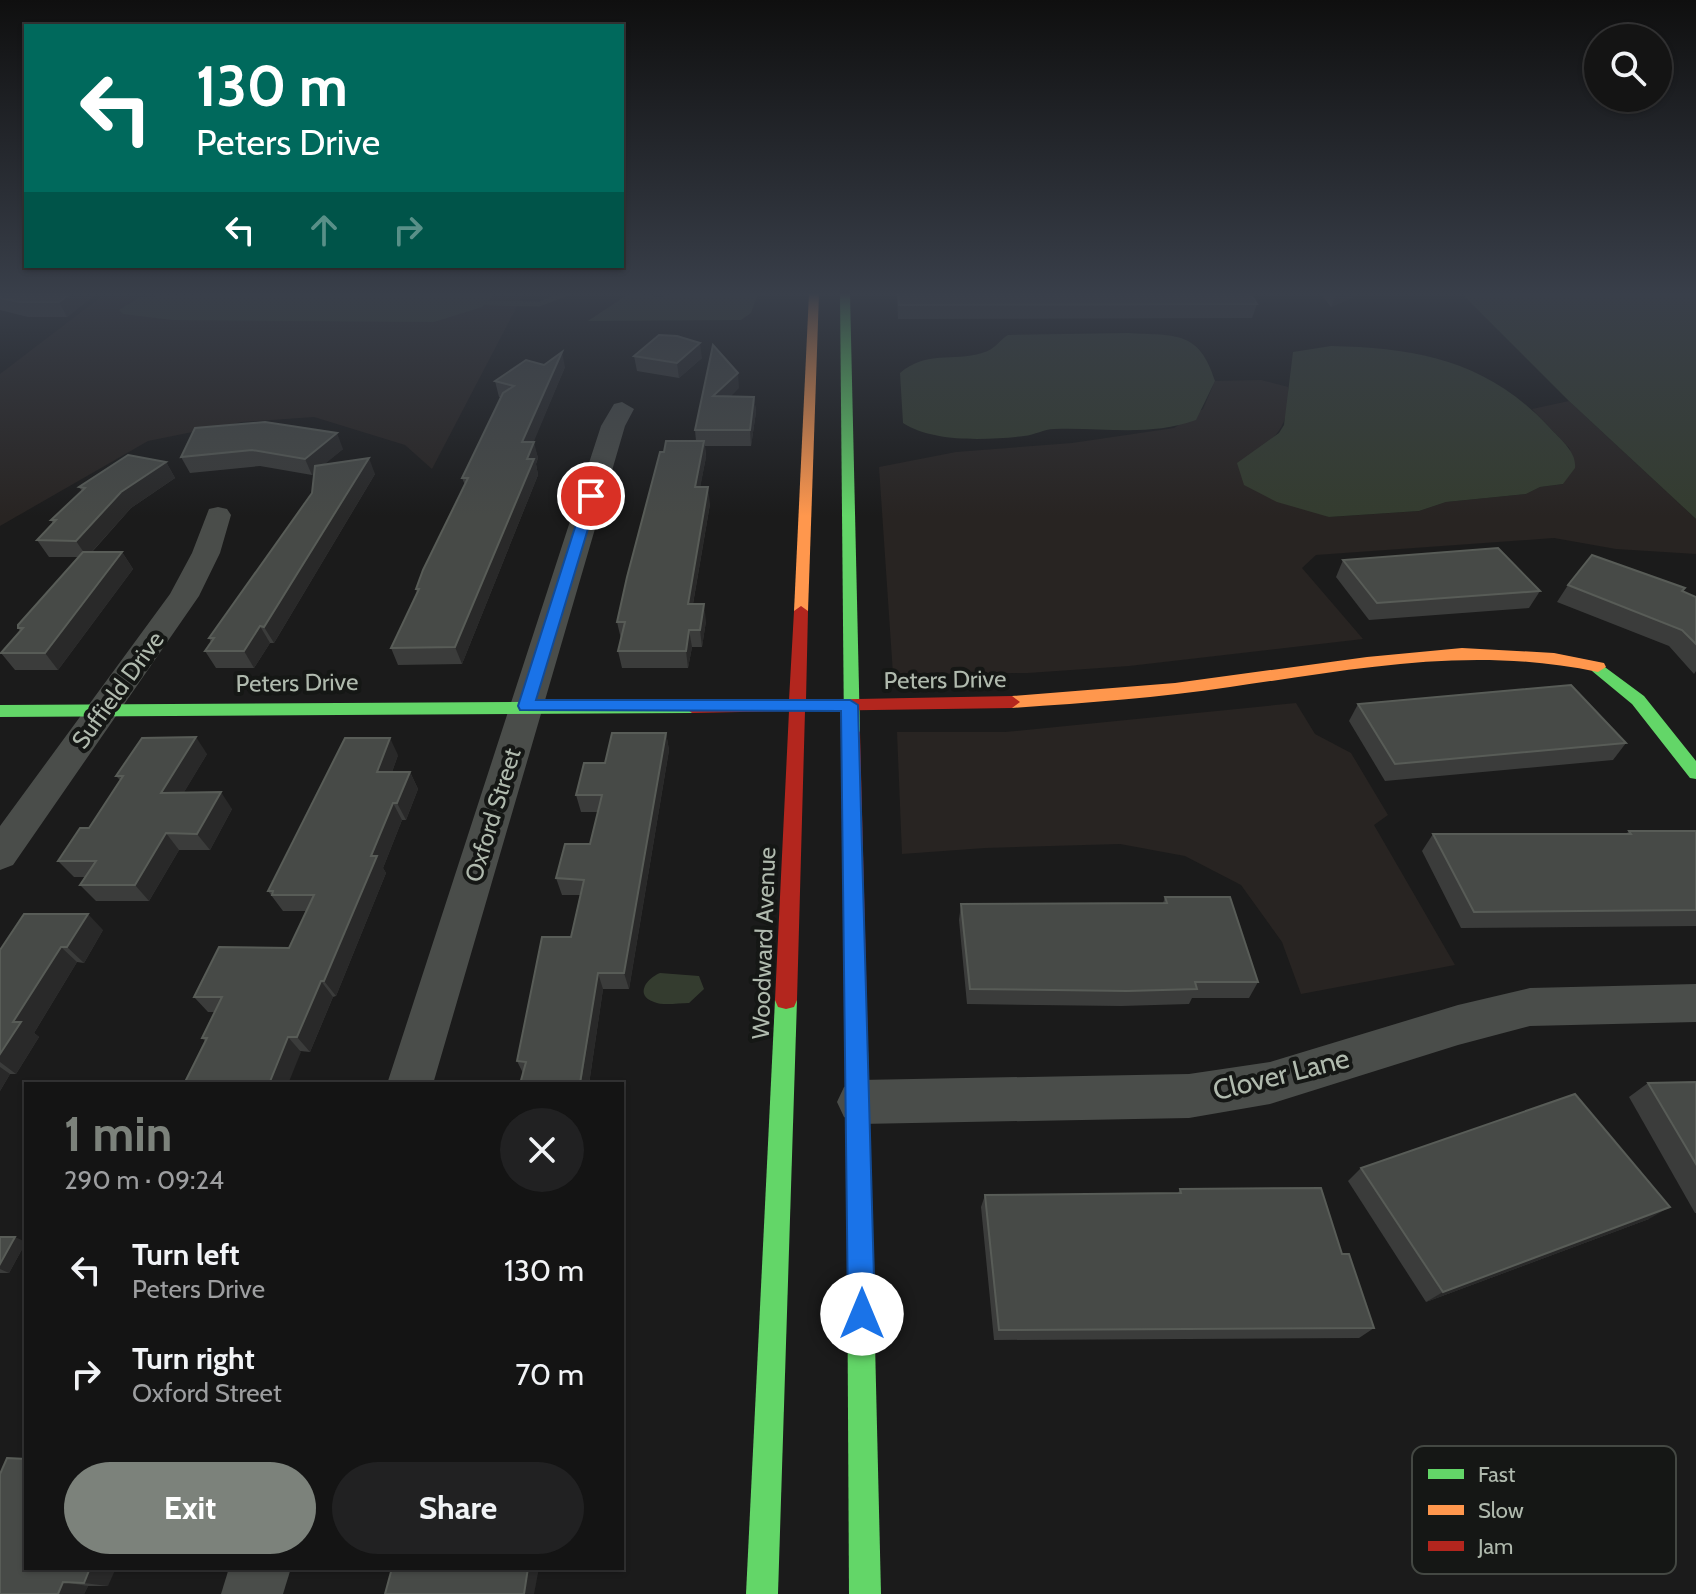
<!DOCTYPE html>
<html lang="en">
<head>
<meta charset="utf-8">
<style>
  body { margin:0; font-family:Cabin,sans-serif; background:#212122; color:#f1f3f6; height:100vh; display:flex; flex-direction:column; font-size:30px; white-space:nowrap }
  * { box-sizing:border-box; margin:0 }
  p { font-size:26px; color:#9d9ea0 }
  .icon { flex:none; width:44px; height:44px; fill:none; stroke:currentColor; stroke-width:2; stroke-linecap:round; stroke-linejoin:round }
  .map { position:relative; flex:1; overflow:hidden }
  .panel { position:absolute; left:24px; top:1082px; width:600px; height:488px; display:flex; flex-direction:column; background:#141414; border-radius:0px; box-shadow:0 2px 6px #0004,0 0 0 2px #333334 }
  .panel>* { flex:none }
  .hud { position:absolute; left:24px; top:24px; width:600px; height:244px; border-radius:0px; box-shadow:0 2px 6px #0004,0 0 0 2px #333334; background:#00695c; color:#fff; overflow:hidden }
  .controls { position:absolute; left:1584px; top:24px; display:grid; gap:16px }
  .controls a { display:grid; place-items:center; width:88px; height:88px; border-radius:50%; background:#141414; box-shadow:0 2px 6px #0004,0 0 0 2px #333334; font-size:40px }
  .pin { position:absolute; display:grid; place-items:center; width:68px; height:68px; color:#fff; margin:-34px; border:4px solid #fff; border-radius:50%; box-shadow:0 2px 8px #0007 }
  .me { position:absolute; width:88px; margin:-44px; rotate:0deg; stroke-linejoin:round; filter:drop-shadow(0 0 6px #0008) }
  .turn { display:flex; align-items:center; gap:28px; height:168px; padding:0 40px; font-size:36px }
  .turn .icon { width:104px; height:104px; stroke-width:2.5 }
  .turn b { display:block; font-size:56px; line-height:68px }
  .lanes { display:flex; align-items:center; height:76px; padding:0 40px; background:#0003; justify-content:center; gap:40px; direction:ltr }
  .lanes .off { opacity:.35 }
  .round { display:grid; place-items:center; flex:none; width:84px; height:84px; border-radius:42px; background:#212122 }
  .overview { display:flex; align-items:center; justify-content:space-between; height:136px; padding:0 40px }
  h1 { font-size:48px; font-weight:800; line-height:60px; color:#7c827b }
  .button { display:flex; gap:16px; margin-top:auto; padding:16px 40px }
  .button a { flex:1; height:92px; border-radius:48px; background:#7c827b; color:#fff; font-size:32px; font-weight:800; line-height:92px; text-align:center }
  .button a+a { background:#212122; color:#f1f3f6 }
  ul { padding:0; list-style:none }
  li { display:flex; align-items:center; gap:24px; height:104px; padding:0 40px }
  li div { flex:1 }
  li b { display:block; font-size:30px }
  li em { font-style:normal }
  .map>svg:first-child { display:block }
  .green { fill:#282422 }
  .water { fill:#343c2f }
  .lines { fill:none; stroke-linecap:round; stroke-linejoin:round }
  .stream { stroke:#343c2f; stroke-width:5 }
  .street { fill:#4a4d4a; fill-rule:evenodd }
  .fast { fill:#63d668; fill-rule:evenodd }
  .slow { fill:#ff974d; fill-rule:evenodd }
  .jam { fill:#b3261e; fill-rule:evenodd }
  .wall { fill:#3b3c3b }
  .shaded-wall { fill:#292929 }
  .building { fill:#474a47; stroke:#585c57; stroke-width:2 }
  .route { fill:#1a73e8; stroke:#114b97; stroke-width:2 }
  .labels { text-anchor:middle; stroke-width:8; stroke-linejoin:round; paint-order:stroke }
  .street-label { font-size:24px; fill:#b0baae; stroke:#151715 }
  .near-street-label { font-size:28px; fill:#b0baae; stroke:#151715 }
  .key { fill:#151715; stroke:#444843; stroke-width:2 }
  .key-label { font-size:22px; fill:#b0baae }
</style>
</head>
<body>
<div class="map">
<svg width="1696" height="1594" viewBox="0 0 1696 1594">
  <rect width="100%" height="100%" fill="#1b1b1b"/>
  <!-- green -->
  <g class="green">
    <path d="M106,293H524L432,469L405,445L314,417L242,422L148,441L0,526V374Z"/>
    <path d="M1261,380L1288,387C1290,432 1273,441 1238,463L1329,517L1419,511L1446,502L1526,494L1540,487L1563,484L1570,449L1532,409L1569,401L1696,519V554L1616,549L1554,538L1316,555L1302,568L1363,639L1129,666L1028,673L893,674L879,467L956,452L1072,443L1174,428L1203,409L1215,381Z"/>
    <path d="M1296,703L1315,734L1351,753L1388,815L1374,825L1455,965L1301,994L1282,942L1241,885L1185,856L1120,844L985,848L902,854L897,732H1005Z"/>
  </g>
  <!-- water -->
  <g class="water">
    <path d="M228,293H496L482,307L434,322L172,320L123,314L119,310L140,297Z"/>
    <path d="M630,293L659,297L676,293H758L751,313L741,320L588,321Z"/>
    <path d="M1461,293H1696V519L1569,401Z"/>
    <path d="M1128,333C1176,336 1199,330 1215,381L1196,420C1149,437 1103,427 1054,429C1044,429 1035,435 1024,436C988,440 934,443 903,423L900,373C927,350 952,362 982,353C995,350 998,341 1008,335Z"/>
    <path d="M1331,346C1419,348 1488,361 1550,428C1560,439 1577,452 1575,468L1563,484L1540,487L1526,494L1446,502L1419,511L1329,517L1277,502L1244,485L1237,463L1279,433L1284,425L1293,352Z"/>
    <path d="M660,973L699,976L704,989L689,1003C678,1003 663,1006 654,1002C634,995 647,978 660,973Z"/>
  </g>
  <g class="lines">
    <!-- stream -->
    <path class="stream" d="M487,303L539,304L568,293"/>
    <!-- street -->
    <g class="street">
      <path d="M622,402L634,409L625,426L433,1084H387L601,426L614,404Z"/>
      <path d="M218,507L227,509L231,515L220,553L199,596L13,865L0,870V826L170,594L192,553L209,509Z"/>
      <path d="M1696,984V1022L1530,1026L1458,1045L1270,1104L1189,1118L860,1124L844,1117L837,1102L844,1087L860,1080L1189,1074L1270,1062L1458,1005L1530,988Z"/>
      <path d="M229,1568H291L283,1594H221Z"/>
    </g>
    <!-- fast -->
    <g class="fast">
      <path d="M840,293H850L860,732L852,738L844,732Z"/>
      <path d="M1598,662L1644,696L1696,761V779L1690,778L1632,704L1592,671L1590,667Z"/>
      <path d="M692,701L700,707L692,713L0,717V705Z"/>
      <path d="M786,991L794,993L797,1000L778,1594H746L775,1000L778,993Z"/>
      <path d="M857,1040L865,1043L868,1050L881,1594H849L846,1050L849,1043Z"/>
    </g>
    <!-- slow -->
    <g class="slow">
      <path d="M809,293H819L808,611L801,616L794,611Z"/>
      <path d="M1462,648L1554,653L1604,663L1606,667L1598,672C1470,645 1357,669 1230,687C1158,698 1085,703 1012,708L1004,702L1012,696L1175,683L1367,657Z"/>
    </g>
    <!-- jam -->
    <g class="jam">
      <path d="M801,606L808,611L806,700L1012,696L1020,702L1012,708L805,711L797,1000L794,1007L786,1009L778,1007L775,1000L789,711L692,713L684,707L692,701L789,700L794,611Z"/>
      <path d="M852,726L860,732L868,1050L865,1057L857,1060L849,1057L846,1050L844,732Z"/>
    </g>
  </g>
  <!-- wall -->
  <g class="wall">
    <path d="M0,293H97L67,317H28L0,310Z"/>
    <path d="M897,293H1250L1257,304L1252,318L898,319Z"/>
    <path d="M1320,293H1363L1331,307Z"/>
    <path d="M634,356L702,358L679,378L637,371Z"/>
    <path d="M544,365L565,367L533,442L538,458L536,464L538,475L462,664L398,665L391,648L417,593L416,589L465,485L462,478L501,397H499L495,381Z"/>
    <path d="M739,388L730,396L754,397L756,412L751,446H705L706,457L700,487L710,504L693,604L706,621L702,647H692L688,668H622L618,651L621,639L617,622L664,452L696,441L695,430Z"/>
    <path d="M195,428L343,449L324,464L375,474L274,643H270L254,668H216L205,651L211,642L209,638L312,493L314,473L312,475L260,466L190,473L181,457Z"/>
    <path d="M166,462L175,478L131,508L92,552H122L133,569L58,670H15L1,653L20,631L18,628L79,557H49L37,540L53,524L51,520L82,491L79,487Z"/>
    <path d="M1343,560L1540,591L1529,608L1369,620L1336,577Z"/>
    <path d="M1568,585L1682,591L1696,597V671L1694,674L1669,646L1557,602Z"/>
    <path d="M1358,704L1626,743L1613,760L1385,781L1349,721Z"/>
    <path d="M666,733L669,750L629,989H603L589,1084H520L523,1073L517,1061L571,937L580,895H562L556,878L590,844L598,812H581L576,795L605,763Z"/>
    <path d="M207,754L184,792L232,809L210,850H179L149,901H96L80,885L86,877H74L58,861L89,828L120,780L116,776Z"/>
    <path d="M398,755L392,772H410L418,789L406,820H402L383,868L386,873L336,996L333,997L310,1052L205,1041L202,1038L215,1012H208L194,997L289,948L306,911H283L268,891Z"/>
    <path d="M1629,831H1696V926L1461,928L1422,851L1433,834H1626Z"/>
    <path d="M1165,897L1258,982L1249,998H1192L1189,1004L1121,1006L967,1004L959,920L961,904L1163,903Z"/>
    <path d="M103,930L84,963L77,962L34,1033L39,1037L16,1074H10L0,1091V950Z"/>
    <path d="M1696,1082V1213H1695L1629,1097L1648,1083Z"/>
    <path d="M1361,1168L1649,1219L1426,1302L1348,1181Z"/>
    <path d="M1180,1189L1342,1254L1374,1328L1359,1338L994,1340L981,1207L985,1195L1178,1193Z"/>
    <path d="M0,1237L26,1242L9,1273H0Z"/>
    <path d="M0,1474L108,1586H88L84,1594H0Z"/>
  </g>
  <!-- shaded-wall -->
  <g class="shaded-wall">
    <path d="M71,293H97L67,317L59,302Z"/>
    <path d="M1336,293H1363L1331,307Z"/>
    <path d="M700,343L702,358L679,378L677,363Z"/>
    <path d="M562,352L565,367L527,458L522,442Z"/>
    <path d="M738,373L739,388L715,412L713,396Z"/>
    <path d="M754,397L756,412L751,446L750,430Z"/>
    <path d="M337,433L343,449L312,475L305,459Z"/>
    <path d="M704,441L706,457L697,504L695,487Z"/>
    <path d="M534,442L538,458L536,464L538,475L462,664L455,647Z"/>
    <path d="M369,458L375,474L274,643L264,627Z"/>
    <path d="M166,462L175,478L131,508L87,557L76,541L121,492Z"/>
    <path d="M708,487L710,504L690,621L688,604Z"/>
    <path d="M122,552L133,569L58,670L45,653Z"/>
    <path d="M704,604L706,621L702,647L700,630Z"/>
    <path d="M260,626L270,643L254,668L244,651Z"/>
    <path d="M689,630L692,647L688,668L686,651Z"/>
    <path d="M666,733L669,750L629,989L624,973Z"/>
    <path d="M196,737L207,754L174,809L161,793Z"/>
    <path d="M390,738L398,755L386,789L377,772Z"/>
    <path d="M410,772L418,789L406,820L397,803Z"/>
    <path d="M221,792L232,809L210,850L197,834Z"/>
    <path d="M393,803L402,820L383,868L386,873L336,996L324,981L371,856Z"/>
    <path d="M166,833L179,850L149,901L135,885Z"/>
    <path d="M88,914L103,930L84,963L67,947Z"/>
    <path d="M61,947L77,962L34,1033L39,1037L16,1074L0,1062V1054L13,1022Z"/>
    <path d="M598,973L603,989L589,1084H581Z"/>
    <path d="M321,981L333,997L310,1052L297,1037Z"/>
    <path d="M288,1037L301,1052L288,1084H269Z"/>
    <path d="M0,1067L10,1074L0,1091Z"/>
    <path d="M1670,1207L1649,1219L1426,1302L1443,1292Z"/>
    <path d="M15,1237L26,1242L9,1273L0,1269V1264Z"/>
    <path d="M90,1568H116L108,1586L84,1583Z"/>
    <path d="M528,1568H539L534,1594H524Z"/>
    <path d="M63,1582L88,1586L84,1594H58Z"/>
  </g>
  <!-- building -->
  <g class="building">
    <path d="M0,293H71L59,302H20L0,298Z"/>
    <path d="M898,293H1250L1257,304L899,305Z"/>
    <path d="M659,335L677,336L700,343L677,363L634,356Z"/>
    <path d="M713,345L738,373L713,396L754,397L750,430H695Z"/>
    <path d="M562,352L522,442H534L527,459H534L455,647L391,648L419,589H416L423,570L468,478H462L503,393L514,386L495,381L526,360L544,365Z"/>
    <path d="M265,422L337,433L305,459L252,450L181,457L195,428Z"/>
    <path d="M666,441H704L695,487H708L688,604H704L700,630H689L686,651H618L625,622H617L627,577L660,452H664Z"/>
    <path d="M128,455L166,462L121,492L76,541L37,540L56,520H51L85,488L79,487Z"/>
    <path d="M369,458L264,627L260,626L244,651H205L214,638H209L312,493L315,466Z"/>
    <path d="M1498,548L1540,591L1377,603L1343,560Z"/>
    <path d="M83,552H122L45,653H1L23,628H18V625Z"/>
    <path d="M1592,555L1685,588L1682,591L1696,597V644L1682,630L1568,585Z"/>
    <path d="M1571,685L1626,743L1395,764L1358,704Z"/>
    <path d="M612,733H666L624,973H598L580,1083L520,1084L526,1062L517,1061L542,937H571L584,880L556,878L565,844H590L602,795H576L584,763H605Z"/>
    <path d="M196,737L161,793L221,792L197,834L166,833L135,885H80L96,861H58L80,828H89L123,776H116L142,738Z"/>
    <path d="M345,738H390L377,772H410L397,803H393L371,856H377L324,981H321L297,1037H288L269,1084H184L207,1038H202L222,997H194L219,947L289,948L314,895H272L273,891H268Z"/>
    <path d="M1629,831H1696V910L1474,912L1433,834H1631Z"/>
    <path d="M1165,897H1230L1258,982H1195L1197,989L1127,991L970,989L961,904L1167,903Z"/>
    <path d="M24,914H88L67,947H61L13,1022H21L0,1054V950Z"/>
    <path d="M1696,1082V1164L1648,1083Z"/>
    <path d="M1575,1094L1670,1207L1443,1292L1361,1168Z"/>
    <path d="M1321,1188L1342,1254H1349L1374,1328L999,1330L985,1195L1181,1193L1180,1189Z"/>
    <path d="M0,1237H15L0,1264Z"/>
    <path d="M7,1458L26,1459V1568H90L84,1583L63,1582L58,1594H0V1474Z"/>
    <path d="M392,1568H528L524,1594H385Z"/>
  </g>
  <!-- sky -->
  <linearGradient id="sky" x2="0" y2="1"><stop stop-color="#0f0f0f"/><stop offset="0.57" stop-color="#393f4a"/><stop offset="1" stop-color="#393f4a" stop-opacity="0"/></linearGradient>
  <rect width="1696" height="516" fill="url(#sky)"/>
  <!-- route -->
  <path class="route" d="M591,492L598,496L536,700H850L858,705L875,1314L871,1323L862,1327L852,1323L848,1314L841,711L520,710L518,706L585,496Z"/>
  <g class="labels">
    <!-- street labels -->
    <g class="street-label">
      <text transform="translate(945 680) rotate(-1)" y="8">Peters Drive</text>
      <text transform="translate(297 683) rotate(-1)" y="8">Peters Drive</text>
      <text transform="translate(118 690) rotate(-54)" y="8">Suffield Drive</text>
      <text transform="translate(493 815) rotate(-73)" y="8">Oxford Street</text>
      <text transform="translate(764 943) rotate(-88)" y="8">Woodward Avenue</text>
    </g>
    <!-- near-street labels -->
    <g class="near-street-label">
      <text transform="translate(1281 1074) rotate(-14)" y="10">Clover Lane</text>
    </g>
  </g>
  <!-- legend -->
  <rect x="1412" y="1446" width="264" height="128" rx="12" class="key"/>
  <rect x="1428" y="1469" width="36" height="10" fill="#63d668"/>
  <rect x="1428" y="1505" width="36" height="10" fill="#ff974d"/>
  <rect x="1428" y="1541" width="36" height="10" fill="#b3261e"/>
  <g class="key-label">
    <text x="1478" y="1482">Fast</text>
    <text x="1478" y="1518">Slow</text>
    <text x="1478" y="1554">Jam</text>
  </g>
</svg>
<div class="controls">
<a><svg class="icon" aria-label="search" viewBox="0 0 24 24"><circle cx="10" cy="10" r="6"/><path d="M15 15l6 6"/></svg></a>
</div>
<div class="pin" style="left:591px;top:496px;background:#d93025"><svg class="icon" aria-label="arrive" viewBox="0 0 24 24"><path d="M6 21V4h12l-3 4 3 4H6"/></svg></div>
<svg class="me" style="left:862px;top:1314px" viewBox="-20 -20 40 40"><circle r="19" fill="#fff"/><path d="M0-13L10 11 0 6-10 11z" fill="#1a73e8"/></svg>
<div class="hud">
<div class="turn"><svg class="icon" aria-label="left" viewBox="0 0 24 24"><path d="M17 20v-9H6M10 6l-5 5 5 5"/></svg><div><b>130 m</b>Peters Drive</div></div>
<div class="lanes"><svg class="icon" aria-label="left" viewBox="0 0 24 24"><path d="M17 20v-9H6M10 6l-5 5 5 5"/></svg><svg class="icon off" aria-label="ahead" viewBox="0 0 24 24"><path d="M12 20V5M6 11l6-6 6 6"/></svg><svg class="icon off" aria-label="right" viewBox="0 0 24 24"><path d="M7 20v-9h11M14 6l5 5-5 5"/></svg></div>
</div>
<section class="panel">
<div class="overview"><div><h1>1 min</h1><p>290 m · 09:24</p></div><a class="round"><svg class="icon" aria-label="close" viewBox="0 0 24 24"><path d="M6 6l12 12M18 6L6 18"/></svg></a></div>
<ul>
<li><svg class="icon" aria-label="left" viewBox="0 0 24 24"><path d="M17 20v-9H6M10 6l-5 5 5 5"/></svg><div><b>Turn left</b><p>Peters Drive</p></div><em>130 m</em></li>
<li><svg class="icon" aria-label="right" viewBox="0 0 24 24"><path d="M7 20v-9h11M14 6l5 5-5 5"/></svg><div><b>Turn right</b><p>Oxford Street</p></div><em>70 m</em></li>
</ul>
<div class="button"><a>Exit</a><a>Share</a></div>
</section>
</div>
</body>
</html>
